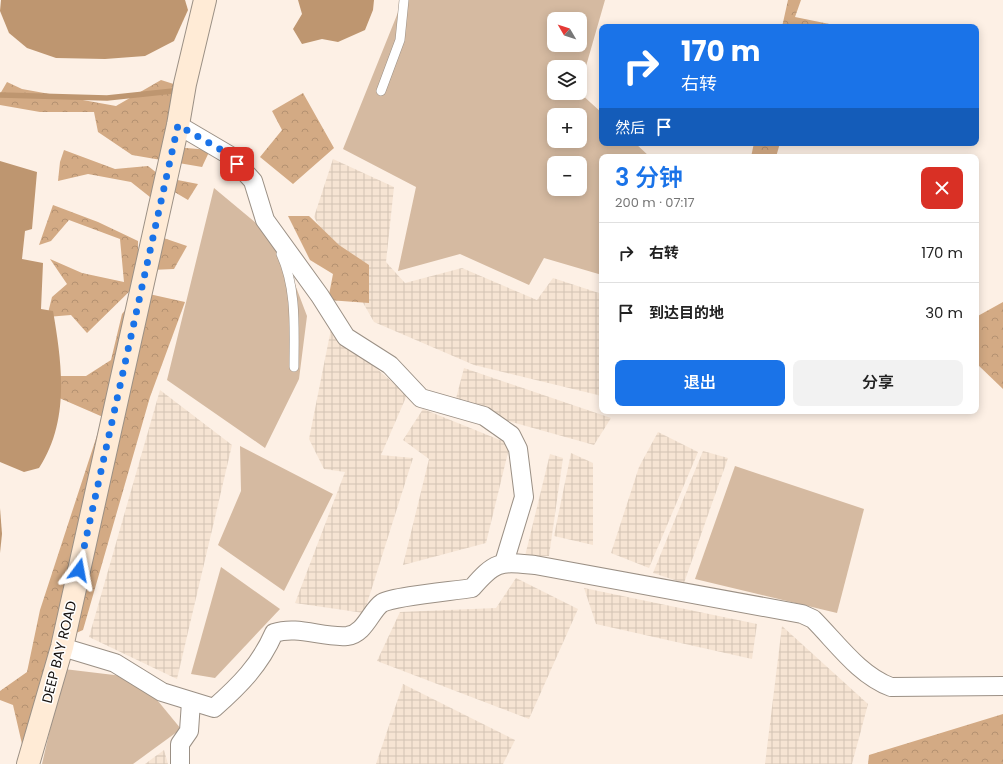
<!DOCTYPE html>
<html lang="zh">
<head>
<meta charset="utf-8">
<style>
  body { margin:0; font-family:Poppins,"Noto Sans SC",sans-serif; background:#f2f2f2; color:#222; height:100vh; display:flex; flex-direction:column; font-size:15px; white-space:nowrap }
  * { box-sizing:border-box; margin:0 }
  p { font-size:13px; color:#767676 }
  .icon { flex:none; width:22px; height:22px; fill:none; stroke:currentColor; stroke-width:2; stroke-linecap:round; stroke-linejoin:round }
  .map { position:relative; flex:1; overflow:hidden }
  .details { position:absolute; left:599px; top:154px; width:380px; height:260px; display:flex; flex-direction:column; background:#fff; border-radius:8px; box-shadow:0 2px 10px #0003 }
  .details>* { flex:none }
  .top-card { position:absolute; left:599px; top:24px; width:380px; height:122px; border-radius:8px; box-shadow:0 2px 10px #0003; background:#1a73e8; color:#fff; overflow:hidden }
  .needle { width:26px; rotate:309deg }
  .fabs { position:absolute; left:547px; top:12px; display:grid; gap:8px }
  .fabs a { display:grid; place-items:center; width:40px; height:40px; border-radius:8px; background:#fff; box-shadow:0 2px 10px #0003; font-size:20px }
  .pin { position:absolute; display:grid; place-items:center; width:34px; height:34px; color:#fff; margin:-17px; border-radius:8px; box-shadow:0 2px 6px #0006 }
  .me { position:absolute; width:44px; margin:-22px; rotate:13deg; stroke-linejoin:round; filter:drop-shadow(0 0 3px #0008) }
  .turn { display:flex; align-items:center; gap:14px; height:84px; padding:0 16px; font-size:18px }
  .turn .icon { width:52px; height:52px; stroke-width:2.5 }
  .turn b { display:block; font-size:28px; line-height:34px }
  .then { display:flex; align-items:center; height:38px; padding:0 16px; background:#0003; gap:8px; font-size:15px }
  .round { display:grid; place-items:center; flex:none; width:42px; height:42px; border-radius:8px; background:#f2f2f2 }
  .summary { display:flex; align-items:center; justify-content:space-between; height:68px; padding:0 16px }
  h1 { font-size:24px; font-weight:600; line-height:30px; color:#1a73e8 }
  .action { display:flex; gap:8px; margin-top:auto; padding:8px 16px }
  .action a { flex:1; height:46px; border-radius:8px; background:#1a73e8; color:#fff; font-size:16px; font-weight:600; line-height:46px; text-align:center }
  .action a+a { background:#f2f2f2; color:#222 }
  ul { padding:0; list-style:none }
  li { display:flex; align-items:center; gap:12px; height:60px; padding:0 16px; border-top:1px solid #e0e0e0 }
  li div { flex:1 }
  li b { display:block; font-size:15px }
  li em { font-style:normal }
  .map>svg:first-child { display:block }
  .industrial { fill:url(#industrial-grid) }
  .green { fill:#d5baa1; fill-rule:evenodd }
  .forest { fill:url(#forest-crowns) }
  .water { fill:#be9670 }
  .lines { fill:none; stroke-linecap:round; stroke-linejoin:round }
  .stream { stroke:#be9670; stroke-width:5.5 }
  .lane-casing { stroke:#9b9085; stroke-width:10 }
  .street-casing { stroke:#9b9085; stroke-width:20 }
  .secondary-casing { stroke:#9b9085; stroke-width:24 }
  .lane { stroke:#fff; stroke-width:9 }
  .street { stroke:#fff; stroke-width:18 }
  .secondary { stroke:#ffebd6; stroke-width:22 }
  .route { stroke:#1a73e8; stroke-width:7; stroke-dasharray:0 12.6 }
  .labels { text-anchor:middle; stroke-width:3; stroke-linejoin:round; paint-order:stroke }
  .street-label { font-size:14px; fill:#17120f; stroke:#fff }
</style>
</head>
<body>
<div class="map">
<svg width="1003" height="764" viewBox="0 0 1003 764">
  <defs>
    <pattern id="industrial-grid" width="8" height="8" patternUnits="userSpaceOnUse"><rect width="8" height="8" fill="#f6e4d3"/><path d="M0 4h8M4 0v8" fill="none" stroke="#d2c3b4"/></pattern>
    <pattern id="forest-crowns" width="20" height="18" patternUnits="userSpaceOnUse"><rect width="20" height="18" fill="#d3aa84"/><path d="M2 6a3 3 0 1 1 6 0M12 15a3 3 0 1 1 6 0" fill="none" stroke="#b49171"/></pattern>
  </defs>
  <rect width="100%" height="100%" fill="#fdf0e5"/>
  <!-- industrial -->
  <g class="industrial">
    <path d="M333,159L394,187L386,262L405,283L462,268L537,300L553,278L602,294V396L474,365L374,322L314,217Z"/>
    <path d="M331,329L407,395L381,455L413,458L364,613L295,603L345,472L324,469L309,439Z"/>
    <path d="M464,368L611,418L594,445L454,406Z"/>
    <path d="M160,390L232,445L177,679L89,637Z"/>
    <path d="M423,409L510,444L486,543L403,565L429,459L403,440Z"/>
    <path d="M658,432L698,452L649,568L611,553L639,467Z"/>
    <path d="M703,451L728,458L684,583L653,573Z"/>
    <path d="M571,453L593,463V545L554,536Z"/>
    <path d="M550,454L563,458L549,556H525Z"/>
    <path d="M516,578L578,609L529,719L377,661L400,612L496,608Z"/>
    <path d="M584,588L757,624L752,659L596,624Z"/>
    <path d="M782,626L868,704L852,764H765Z"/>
    <path d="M403,684L515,740L503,764H376Z"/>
    <path d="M164,750L168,764H145Z"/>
  </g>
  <!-- green -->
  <g class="green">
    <path d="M403,0H605L580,87V67H554V93H580L602,113V143H635L650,157H602V275L544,258L529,285L460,254L398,271L416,187L343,149ZM554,19H580V45H554ZM554,115H580V141H554ZM554,163H580V189H554Z"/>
    <path d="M214,188L256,223L277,237L307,316L299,379L265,448L167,380Z"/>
    <path d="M240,446L333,494L284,591L218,545L241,491Z"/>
    <path d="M735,466L864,509L837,613L695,579Z"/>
    <path d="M221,567L280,609L215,678L191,674Z"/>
    <path d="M64,669L139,678L181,729L133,764H42Z"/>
  </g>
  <!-- forest -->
  <g class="forest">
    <path d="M788,0H801L795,17L844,27H782Z"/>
    <path d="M161,80L180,86L174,147L210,150L202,167L132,155L98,132L94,112H40L0,105V94L7,82L22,89L116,106Z"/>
    <path d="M303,93L334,148L293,184L260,157L282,130L272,111Z"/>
    <path d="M754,143H780L776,157H751Z"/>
    <path d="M64,150L115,169L148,166L162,177L198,184L188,200L166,187L155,201L131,182L88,174L58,181L60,162Z"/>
    <path d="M53,205L98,222L138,241V283L87,333L71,315L47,317L52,297L67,284L50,259L82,273L124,282L120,239L69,220L51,241L39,245Z"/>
    <path d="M288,216H309L339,245L369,265V303L328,300L333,274L310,260Z"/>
    <path d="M149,233L187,246L174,269L151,270Z"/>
    <path d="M140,292L185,302L150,397L83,630L53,643L22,744L13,705L0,700V691L27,672L40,610L103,417L50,394L48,376H86L111,360L122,314Z"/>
    <path d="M1003,302V389L976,363V317Z"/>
    <path d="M1003,714V764H868L869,755Z"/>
  </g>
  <!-- water -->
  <g class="water">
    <path d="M1,0H185L188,10L174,41L145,56L105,59L56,58L27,48L9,33L0,11Z"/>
    <path d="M298,0H374L373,10L365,30L338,42L322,39L302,44L293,29L302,14Z"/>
    <path d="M0,161L37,172L32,229L25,231L22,259L43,263L41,309L53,311C62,363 70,421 39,468L24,472L0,462Z"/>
    <path d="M0,508L2,534L0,553Z"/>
  </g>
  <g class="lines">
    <!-- stream -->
    <path class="stream" d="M0,95L107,98L173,91"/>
    <!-- lane casing -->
    <g class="lane-casing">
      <g id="lane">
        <path d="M381,91L400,40L404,0"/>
        <path d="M281,254C297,289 294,329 294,367"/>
      </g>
    </g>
    <!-- street casing -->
    <g class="street-casing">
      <g id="street">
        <path d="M178,125L229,155L253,181L265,220L320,296L346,337L390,365L421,398L484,416L511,435L518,449L524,497L504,563"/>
        <path d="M62,647L115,663L162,692L214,708C240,685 260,665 274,633C298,625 322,638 347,636C365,634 371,610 382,603C395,596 454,591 472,588C496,560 500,562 535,565L802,614L813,619C837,643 859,675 891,687L1003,686"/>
        <path d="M180,764V744L189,731L191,702"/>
      </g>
    </g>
    <!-- secondary casing -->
    <g class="secondary-casing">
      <path id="secondary" d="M28,764L62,647L178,125L185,84L205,0"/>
    </g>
    <!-- lane -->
    <use href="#lane" class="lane"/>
    <!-- street -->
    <use href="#street" class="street"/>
    <!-- secondary -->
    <use href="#secondary" class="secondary"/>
  </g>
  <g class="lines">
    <!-- route -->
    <path class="route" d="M79,570L178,125L230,155L237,164"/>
  </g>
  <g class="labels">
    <!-- street labels -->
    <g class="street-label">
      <text transform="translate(59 652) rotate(-76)" y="5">DEEP BAY ROAD</text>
    </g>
  </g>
</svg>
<div class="fabs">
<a><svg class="needle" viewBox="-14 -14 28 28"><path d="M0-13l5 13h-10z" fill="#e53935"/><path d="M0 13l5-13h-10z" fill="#767676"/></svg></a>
<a><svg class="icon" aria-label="layers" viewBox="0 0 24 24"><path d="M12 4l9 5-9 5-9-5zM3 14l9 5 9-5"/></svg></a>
<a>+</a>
<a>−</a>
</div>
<div class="pin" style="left:237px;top:164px;background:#d93025"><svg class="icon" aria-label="arrive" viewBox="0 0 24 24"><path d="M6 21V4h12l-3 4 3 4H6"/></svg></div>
<svg class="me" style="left:79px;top:570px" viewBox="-20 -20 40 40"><path d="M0-17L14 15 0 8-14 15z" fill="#1a73e8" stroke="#fff" stroke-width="4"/></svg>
<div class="top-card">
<div class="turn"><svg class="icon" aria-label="right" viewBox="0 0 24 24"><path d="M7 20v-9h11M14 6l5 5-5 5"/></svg><div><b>170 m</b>右转</div></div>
<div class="then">然后<svg class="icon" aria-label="arrive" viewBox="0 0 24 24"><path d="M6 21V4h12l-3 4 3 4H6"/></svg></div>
</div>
<section class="details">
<div class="summary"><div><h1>3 分钟</h1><p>200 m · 07:17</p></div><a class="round" style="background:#d93025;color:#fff"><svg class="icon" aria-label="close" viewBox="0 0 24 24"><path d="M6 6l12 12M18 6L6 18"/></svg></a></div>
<ul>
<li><svg class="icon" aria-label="right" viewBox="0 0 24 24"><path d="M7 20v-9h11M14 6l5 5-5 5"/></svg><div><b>右转</b></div><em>170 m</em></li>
<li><svg class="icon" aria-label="arrive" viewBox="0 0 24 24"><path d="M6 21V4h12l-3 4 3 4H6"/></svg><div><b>到达目的地</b></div><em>30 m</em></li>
</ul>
<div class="action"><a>退出</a><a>分享</a></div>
</section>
</div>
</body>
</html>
